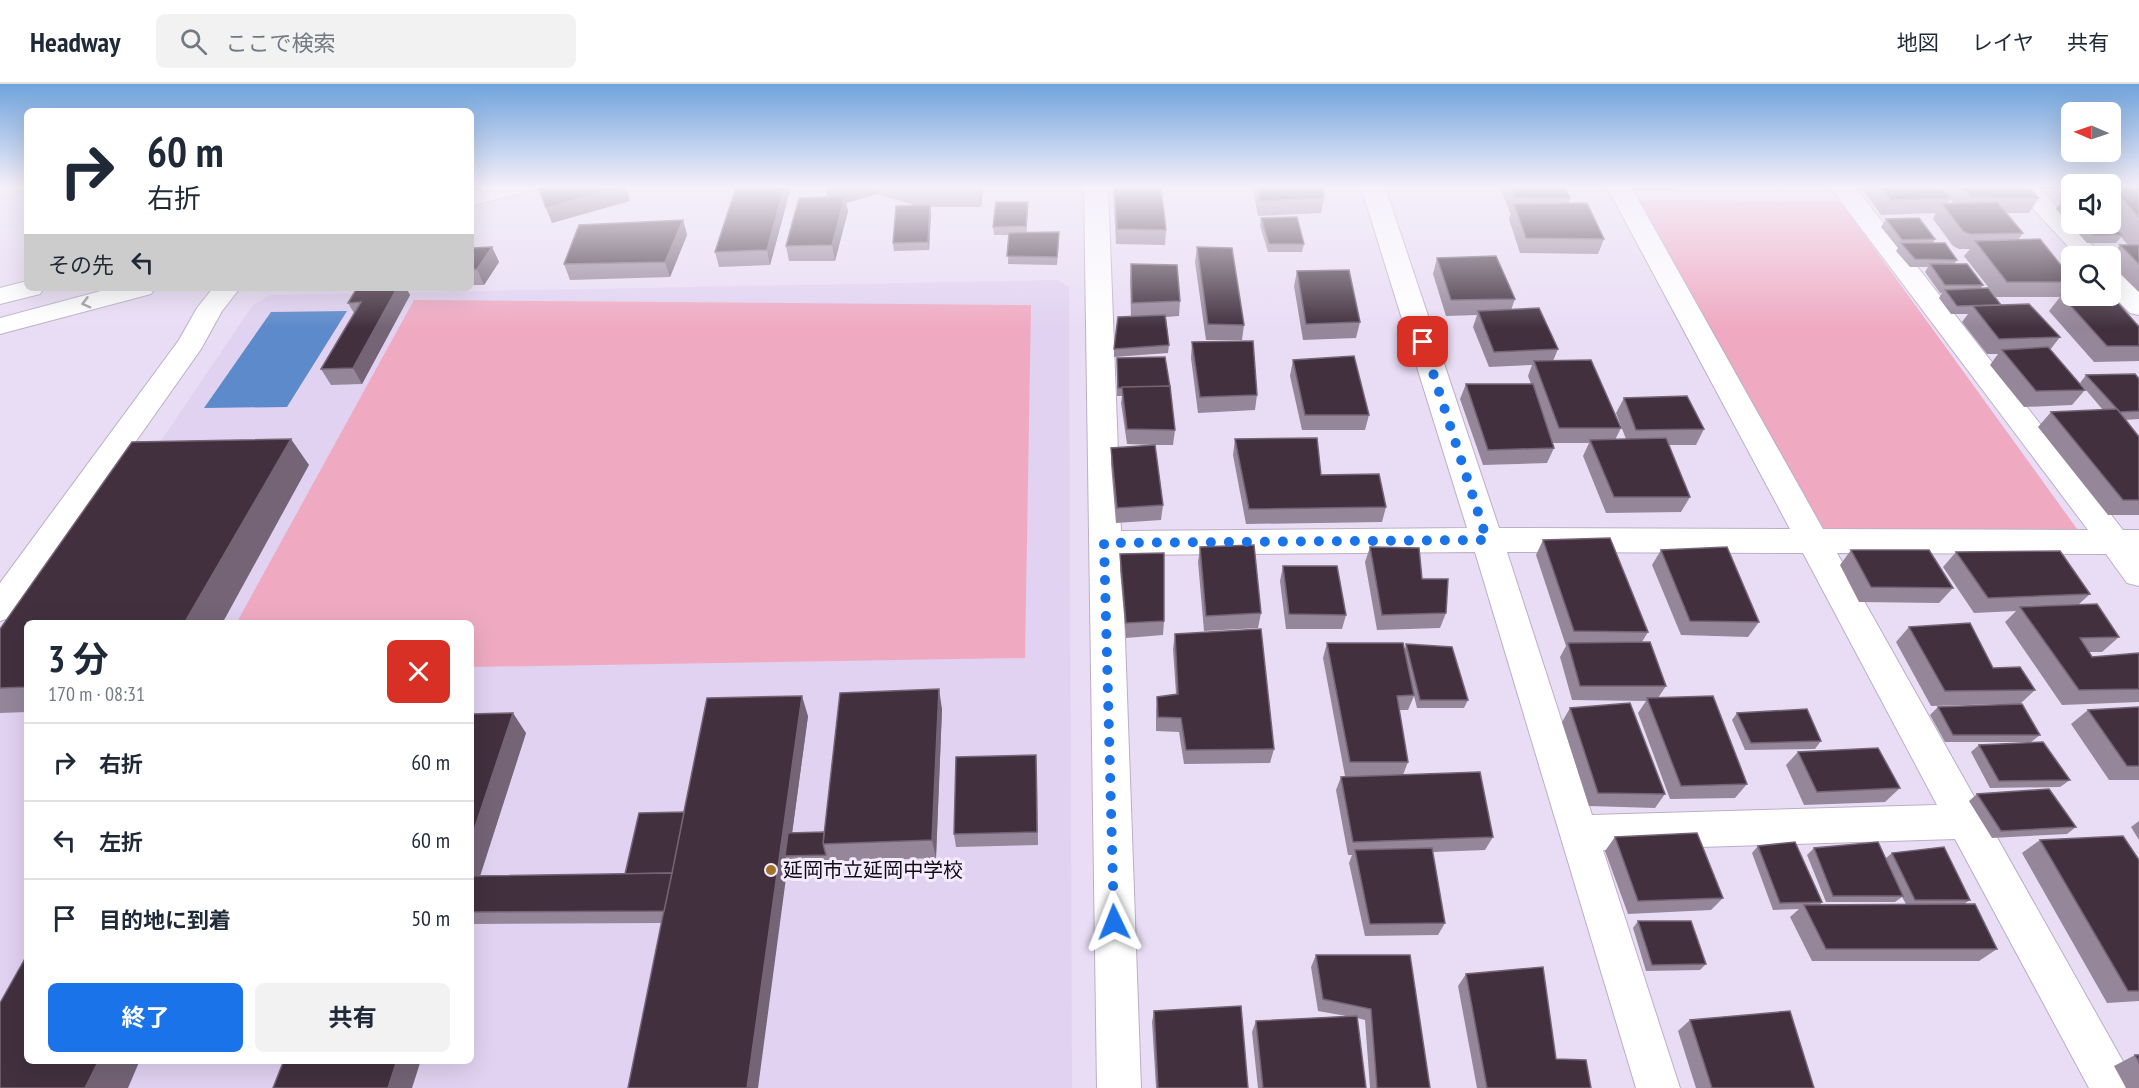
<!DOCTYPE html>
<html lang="ja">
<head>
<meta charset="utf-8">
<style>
  body { margin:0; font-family:"PT Sans Narrow","Noto Sans JP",sans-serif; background:#f2f2f3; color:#1f2937; height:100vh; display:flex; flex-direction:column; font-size:22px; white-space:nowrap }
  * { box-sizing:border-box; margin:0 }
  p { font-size:20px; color:#747a83 }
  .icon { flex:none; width:33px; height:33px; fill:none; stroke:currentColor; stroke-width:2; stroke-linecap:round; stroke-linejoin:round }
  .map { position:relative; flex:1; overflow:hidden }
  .drawer { position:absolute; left:24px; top:536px; width:450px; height:444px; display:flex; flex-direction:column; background:#fff; border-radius:9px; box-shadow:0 6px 24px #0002 }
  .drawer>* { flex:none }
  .banner { position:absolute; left:24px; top:24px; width:450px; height:183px; border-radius:9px; box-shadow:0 6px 24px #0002; background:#fff; color:#1f2937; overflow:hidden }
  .needle { width:39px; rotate:272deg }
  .controls { position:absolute; left:2061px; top:18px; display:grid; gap:12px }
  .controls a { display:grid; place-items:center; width:60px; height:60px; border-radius:9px; background:#fff; box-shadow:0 6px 24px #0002; font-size:30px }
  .pin { position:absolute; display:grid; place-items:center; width:51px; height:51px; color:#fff; margin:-26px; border-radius:12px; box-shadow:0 3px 9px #0006 }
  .me { position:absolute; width:66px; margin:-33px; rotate:358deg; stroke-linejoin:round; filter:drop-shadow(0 0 4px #0008) }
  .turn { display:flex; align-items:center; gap:21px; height:126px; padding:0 24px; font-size:27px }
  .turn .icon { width:78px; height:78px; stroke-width:2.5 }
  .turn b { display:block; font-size:42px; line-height:51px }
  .then { display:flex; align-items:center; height:57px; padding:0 24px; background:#0003; gap:12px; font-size:22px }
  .round { display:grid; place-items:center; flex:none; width:63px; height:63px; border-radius:9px; background:#f2f2f3 }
  .head { display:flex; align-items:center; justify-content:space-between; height:102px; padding:0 24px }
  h1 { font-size:36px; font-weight:700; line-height:45px }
  .button { display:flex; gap:12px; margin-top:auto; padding:12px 24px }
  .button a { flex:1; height:69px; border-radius:9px; background:#1a73e8; color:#fff; font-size:24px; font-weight:700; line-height:69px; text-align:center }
  .button a+a { background:#f2f2f3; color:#1f2937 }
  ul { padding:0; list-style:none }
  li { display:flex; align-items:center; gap:18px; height:78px; padding:0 24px; border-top:2px solid #e0e1e3 }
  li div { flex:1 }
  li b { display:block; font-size:22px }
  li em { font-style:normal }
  header { display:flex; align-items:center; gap:36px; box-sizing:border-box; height:84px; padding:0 30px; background:#fff; border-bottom:2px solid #e0e1e3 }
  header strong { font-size:28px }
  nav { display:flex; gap:33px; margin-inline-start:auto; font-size:21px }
  .search { width:420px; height:54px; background:#f2f2f3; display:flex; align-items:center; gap:15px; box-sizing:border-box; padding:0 21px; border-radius:9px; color:#747a83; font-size:22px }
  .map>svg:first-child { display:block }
  .built { fill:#e1d2f1 }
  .green { fill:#efaac1 }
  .water { fill:#5c8aca }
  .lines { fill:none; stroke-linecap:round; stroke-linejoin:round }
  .street-casing { stroke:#bbafc7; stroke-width:2 }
  .secondary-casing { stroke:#bbafc7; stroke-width:2 }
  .highway-casing { stroke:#bbafc7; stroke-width:2 }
  .street { fill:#fff; fill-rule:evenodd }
  .secondary { fill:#fff; fill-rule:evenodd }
  .highway { fill:#fff; fill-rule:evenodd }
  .wall { fill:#96869a; fill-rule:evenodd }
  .shaded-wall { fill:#746476 }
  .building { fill:#42303f; stroke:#746476; stroke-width:1.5 }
  .oneway { stroke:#9f9ea1 }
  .route { stroke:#1a73e8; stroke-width:10; stroke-dasharray:0 18 }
  .poi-dot { fill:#a47329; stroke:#f5ebff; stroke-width:2 }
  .labels { text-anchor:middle; stroke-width:6; stroke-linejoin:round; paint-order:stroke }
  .near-poi-label { font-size:20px; fill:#100c14; stroke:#f5ebff; text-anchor:start }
</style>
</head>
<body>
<header>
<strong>Headway</strong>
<div class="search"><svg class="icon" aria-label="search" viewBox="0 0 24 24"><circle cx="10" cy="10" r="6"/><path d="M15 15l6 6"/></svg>ここで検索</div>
<nav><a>地図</a><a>レイヤ</a><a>共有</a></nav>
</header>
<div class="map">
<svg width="2139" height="1004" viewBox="0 0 2139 1004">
  <rect width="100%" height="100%" fill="#e9ddf5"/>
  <!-- built -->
  <path class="built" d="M1058,196L1069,203L1072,1004H0V595L27,555V976H471V538H38L253,221L270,211Z"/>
  <!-- green -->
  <g class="green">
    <path d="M1639,116L1840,117L2080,449H1824Z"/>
    <path d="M414,216L1031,221L1025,574L471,583V538H237Z"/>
  </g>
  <!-- water -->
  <path class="water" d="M347,227L287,323L204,324L271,228Z"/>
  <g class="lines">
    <!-- street casing -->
    <g class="street-casing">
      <g id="street">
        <path d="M1084,103H1108L1121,447L1467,444L1361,103H1385L1499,444L1790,445L1607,103H1631L1823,445L2088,446L1830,103H1855L2123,446H2139V502L2127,499L2106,470L1837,469L2129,988L2135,1004H2089L1955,755L1603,766L1680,1004H1636L1475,468L1122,471L1141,1004H1097ZM1507,468L1803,469L1937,721L1592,731Z"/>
        <path d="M2013,103H2039L2102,172H2077Z"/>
        <path d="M2110,186L2119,189L2139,208V231L2130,229L2110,209Z"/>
      </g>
    </g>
    <!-- secondary casing -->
    <g class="secondary-casing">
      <path id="secondary" d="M213,204H240L222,227L201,265L12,533L0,537V499L179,256L197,224Z"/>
    </g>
    <!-- highway casing -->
    <g class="highway-casing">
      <g id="highway">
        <path d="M487,103H527L523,108L471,122V108Z"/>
        <path d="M27,197V204H44L40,210L0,220V204Z"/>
        <path d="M112,204H155L151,210L0,250V234Z"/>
      </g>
    </g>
    <!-- street -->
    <use href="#street" class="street"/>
    <!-- secondary -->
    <use href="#secondary" class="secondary"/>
    <!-- highway -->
    <use href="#highway" class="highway"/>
  </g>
  <!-- wall -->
  <g class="wall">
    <path d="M791,103L770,181L719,183L715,168Z"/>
    <path d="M826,103H983L981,123H930L931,129L929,166L894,167L893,159L917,122L877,110L846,119L848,127L835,177H789L786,162L828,113Z"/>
    <path d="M1113,103H1161L1166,146L1165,161L1116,160Z"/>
    <path d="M1254,103H1323L1324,114L1321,129L1258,132L1253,107Z"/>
    <path d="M1500,103H1565L1570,114L1568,120L1604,155L1598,170L1520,169L1509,135L1511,129H1510Z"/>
    <path d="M1631,103H1674L1673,106H1632Z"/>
    <path d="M1861,103H2029L2039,114L2029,129H2006L2023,149L2018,156L2072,195V201L2064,211L2097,221L2139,243V277L2094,278L2049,227L2060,213H1996L1964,172L1970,165H1959L1953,162L1933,135L1936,129L1881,131ZM1950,115L1954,120H1947Z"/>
    <path d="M2038,103H2072V105H2040Z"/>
    <path d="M2110,103H2139V208L2110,179V174L2120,161H2128L2121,153L2116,159H2087L2056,125L2062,117H2072V140H2110Z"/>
    <path d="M1028,118V126L1026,149L1059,156L1057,181L1008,180L1009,151H994L993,143Z"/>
    <path d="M1261,134L1304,160L1302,168H1268L1260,142Z"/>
    <path d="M1886,135L1935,155L1933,159L1957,176L1954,180L1983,201L1981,204L2001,221L2060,253L2050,266L2085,306L2072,321L2024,323L1990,281L1998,270H1987L1962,238L1968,230H1951L1939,214L1942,209H1940L1925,188L1928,183H1910L1896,167L1898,164L1881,143Z"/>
    <path d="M683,136L687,151L670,193L570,196L564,180Z"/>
    <path d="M492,163L499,178L484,201H471V164Z"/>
    <path d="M1197,163L1244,241L1242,256H1206L1195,178Z"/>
    <path d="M1437,174L1515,215L1511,226L1558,265L1553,277L1621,344L1615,356L1626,355L1616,329L1624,314L1704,345L1696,361H1668L1690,413L1681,428L1606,429L1583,372L1589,359H1553L1554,364L1547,379L1483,381L1460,315L1466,300H1531L1528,292L1532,281L1489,283L1473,243L1477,231L1446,232L1433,190Z"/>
    <path d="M1131,180L1180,217L1179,232L1166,233L1169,261L1168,269L1114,273V265L1131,233L1130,196Z"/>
    <path d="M1297,187L1360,238L1356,254L1303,256L1294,202Z"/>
    <path d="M357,204H406L410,211L362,300L331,301L321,285L354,229L348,219Z"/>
    <path d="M1192,258L1257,311L1255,326L1198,329L1191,274Z"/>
    <path d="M1117,274L1170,305L1175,346L1173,361H1155L1163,421L1161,436L1116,439L1111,380V364L1154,361L1127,360L1121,319L1122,312H1117Z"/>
    <path d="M1293,276L1369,331L1365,346H1302L1290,292Z"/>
    <path d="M2086,291L2139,295V335L2125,336L2139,353V431H2108L2038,343L2051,328L2103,326L2080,299Z"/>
    <path d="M1235,355L1321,391L1386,423L1382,438L1246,440L1233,371Z"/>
    <path d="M309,381L27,538V628L0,629V545Z"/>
    <path d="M1543,456L1648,548L1642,558L1666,602L1658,614L1747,700L1735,714L1670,715L1638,629L1646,617L1572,616L1560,573L1566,562L1536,471Z"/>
    <path d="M1200,463L1261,529L1258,544L1204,547L1198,478Z"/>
    <path d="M1370,463L1422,495L1446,529L1440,544L1377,546L1365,478Z"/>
    <path d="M1661,466L1759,538L1748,553L1681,551L1652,481Z"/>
    <path d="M1851,466L1953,504L1939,519L1859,518L1840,481Z"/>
    <path d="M1956,468L2090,510L2078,521L2119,553L2102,568H2089L2092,573L2139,569V618L2062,621L2005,538L2016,527L1974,529L1943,483Z"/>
    <path d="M1120,470L1164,537L1163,551L1126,554L1120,486Z"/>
    <path d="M1283,482L1346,531L1342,545H1286L1280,497Z"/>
    <path d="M1909,543L2035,606L2020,620L2040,651L2031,658H1945L1930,631L1938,623L2003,620L1931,622L1896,558Z"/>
    <path d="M1175,550L1274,665L1270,679L1184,680L1179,648L1156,647V627L1157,613L1176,610L1173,565Z"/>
    <path d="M1327,559L1405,565L1406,560L1468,616L1464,624H1417L1414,612L1408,626H1399L1408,678L1403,691L1493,753L1485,766L1433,768L1445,839L1438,851L1365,852L1349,779L1352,771H1348L1336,706L1341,693L1345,692L1323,574Z"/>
    <path d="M2139,623V696H2109L2071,640L2088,626Z"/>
    <path d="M1570,624L1665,710L1655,724L1589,722L1562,638Z"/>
    <path d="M942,625L936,774L788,779L661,839L471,840V630L526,649L480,792L625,790L684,728L808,632L792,749L824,748Z"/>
    <path d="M1737,629L1821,657L1815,665L1745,666L1732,636Z"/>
    <path d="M1979,661L2070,696L2060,703L1990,704L1971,668Z"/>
    <path d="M1798,668L1900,704L1885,718L1804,721L1786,681Z"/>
    <path d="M1037,685L1038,761L956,763L954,750Z"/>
    <path d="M1977,710L2076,743L2067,750L1992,754L1969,717Z"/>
    <path d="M2139,737V756L2131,743Z"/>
    <path d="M1615,753L1723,814L1711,826L1628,830L1605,767Z"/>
    <path d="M2040,756L2139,776V917L2107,919L2022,769Z"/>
    <path d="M1758,762L1822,818L1820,821L1906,820L1902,813L1895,818H1826L1807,771L1814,764L1886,774L1892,769L1970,816L1964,820L1997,865L1979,877H1812L1790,833L1799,825L1773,826L1752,769Z"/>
    <path d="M1638,837L1706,880L1700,886L1646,887L1633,844Z"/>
    <path d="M1316,871H1410L1430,1004H1370L1365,936L1357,934L1366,1004H1258L1252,948L1256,937L1346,932L1318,927L1311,883Z"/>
    <path d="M1466,890L1556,975L1591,1004H1477L1458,902Z"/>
    <path d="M1154,927L1248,1004H1156L1152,938Z"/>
    <path d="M1690,936L1814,1004H1696L1678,947Z"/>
    <path d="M2135,971H2139V1004H2126L2114,982Z"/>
  </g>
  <!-- shaded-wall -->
  <g class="shaded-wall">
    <path d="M620,103H626L630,117L552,139L546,124Z"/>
    <path d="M784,103H791L770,181L767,166Z"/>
    <path d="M826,103H876L877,110L846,119L848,127L835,177L832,161L829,123Z"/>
    <path d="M979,103H983L981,123Z"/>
    <path d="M1028,118V126L1026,150V142Z"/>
    <path d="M930,121L931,129L929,166L928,158Z"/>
    <path d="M683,136L687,151L670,193L665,178Z"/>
    <path d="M492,163L499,178L484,201L477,185Z"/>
    <path d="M397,204H406L410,211L362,300L353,284Z"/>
    <path d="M291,355L309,381L223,538H185Z"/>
    <path d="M939,605L942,625L936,774L932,756Z"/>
    <path d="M802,612L808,632L789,772H785L788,779L758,1004H747Z"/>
    <path d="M513,629L526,649L471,820V755Z"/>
    <path d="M99,976H140L128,1004H85Z"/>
    <path d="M397,976H421L412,1004H388Z"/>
  </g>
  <!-- building -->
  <g class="building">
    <path d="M538,103H620L546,124Z"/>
    <path d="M736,103H784L767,166L715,168Z"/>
    <path d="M1114,103H1161L1166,146L1117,145Z"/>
    <path d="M1257,103H1323L1324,114L1260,117Z"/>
    <path d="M1511,103H1565L1570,114L1515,113Z"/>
    <path d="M1881,103H1941L1950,114L1891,116Z"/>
    <path d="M1963,103H2029L2039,114L1971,113Z"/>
    <path d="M2111,103H2139V133Z"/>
    <path d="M845,112L832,161L786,162L799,114Z"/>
    <path d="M2062,117H2072V128Z"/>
    <path d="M996,118H1028L1026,142L993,143Z"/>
    <path d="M1997,118L2023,149L1970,150L1963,147L1942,120Z"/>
    <path d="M1587,119L1604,155L1526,154L1514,120Z"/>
    <path d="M930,121L928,158L893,159L896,122Z"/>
    <path d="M1297,133L1304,160H1269L1261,134Z"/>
    <path d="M1919,134L1935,155L1902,156L1886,135Z"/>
    <path d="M683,136L665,178L564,180L579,141Z"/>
    <path d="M2110,138L2122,151H2093L2082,140H2110Z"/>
    <path d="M1059,148L1057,173L1007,172L1009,149Z"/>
    <path d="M2040,155L2072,195V198H2007L1975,157Z"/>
    <path d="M1901,159H1945L1957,176L1915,175Z"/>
    <path d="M2120,161H2139V180Z"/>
    <path d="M492,163L477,185L471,186V164Z"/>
    <path d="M1197,163L1232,164L1244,241L1208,240Z"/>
    <path d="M1496,172L1515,215L1451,216L1437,174Z"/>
    <path d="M1131,180L1177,181L1180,217L1132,219Z"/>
    <path d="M1930,180H1967L1983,201H1945Z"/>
    <path d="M1349,186L1360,238L1306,240L1297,187Z"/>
    <path d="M357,204H397L353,284L321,285L361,218L348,219Z"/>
    <path d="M1988,204L2001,221L1957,222L1945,206Z"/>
    <path d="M2061,211L2089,212L2097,221L2118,219L2139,243V262H2107Z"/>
    <path d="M2029,220L2060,253L1999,255L1973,222Z"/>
    <path d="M1539,224L1558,265L1494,268L1478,227Z"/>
    <path d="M1165,231L1169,261L1114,265L1118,233Z"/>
    <path d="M1253,257L1257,311L1200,313L1192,258Z"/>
    <path d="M2048,263L2085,306L2036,307L2002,266Z"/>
    <path d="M1354,272L1369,331H1305L1293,276Z"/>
    <path d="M1165,273L1170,303L1118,304L1117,274Z"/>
    <path d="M1591,276L1621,344H1559L1534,277Z"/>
    <path d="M2135,290L2139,295V327L2120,328L2086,291Z"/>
    <path d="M1466,300H1533L1554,364L1488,366Z"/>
    <path d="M1170,302L1175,346L1127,345L1122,303Z"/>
    <path d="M1687,312L1704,345L1636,346L1624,314Z"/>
    <path d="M2117,325L2139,353V416H2123L2051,328Z"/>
    <path d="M1317,354L1321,391L1379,390L1386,423L1249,425L1235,355Z"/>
    <path d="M1666,354L1690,413H1614L1590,356Z"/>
    <path d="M291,355L185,538H27V603L0,604V545L132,358Z"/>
    <path d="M1155,361L1163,421L1117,424L1111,364Z"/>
    <path d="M1610,454L1648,548L1574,547L1543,456Z"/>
    <path d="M1254,461L1261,529L1206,532L1200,463Z"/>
    <path d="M1370,463L1419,464L1422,495H1448L1446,529L1382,531Z"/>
    <path d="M1727,463L1759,538L1690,537L1661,466Z"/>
    <path d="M1851,466H1929L1953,504L1871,503Z"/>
    <path d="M2060,467L2090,510L1988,514L1956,468Z"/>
    <path d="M1164,469V537L1126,539L1120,470Z"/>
    <path d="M1283,482H1337L1346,531L1289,530Z"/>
    <path d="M2097,520L2119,553L2080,554L2092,573L2139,569V605L2079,606L2020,523Z"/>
    <path d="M1970,539L1993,584L2020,583L2035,606L1945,607L1909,543Z"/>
    <path d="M1261,545L1274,665L1186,666L1181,634L1158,633L1157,613L1178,610L1175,550Z"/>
    <path d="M1650,558L1666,602H1580L1568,559Z"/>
    <path d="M1327,559H1403L1414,611L1397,612L1408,678H1350Z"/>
    <path d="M1406,560L1452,563L1468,616H1420Z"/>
    <path d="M939,605L932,756L823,760L840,609Z"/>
    <path d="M802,612L747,1004H628L707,614Z"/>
    <path d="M1713,612L1747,700L1681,702L1647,614Z"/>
    <path d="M1630,619L1665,710L1598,709L1570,624Z"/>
    <path d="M2022,620L2040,651H1953L1938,623Z"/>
    <path d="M2139,623V682H2127L2088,626Z"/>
    <path d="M1807,625L1821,657L1751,659L1737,629Z"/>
    <path d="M513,629L471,755V630Z"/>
    <path d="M2043,658L2070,696L1999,697L1979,661Z"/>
    <path d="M1878,664L1900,704L1817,708L1798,668Z"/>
    <path d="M1036,671L1037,748L954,750L956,673Z"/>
    <path d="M1480,688L1493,753L1353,758L1341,693Z"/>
    <path d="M2049,705L2076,743L2001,747L1977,710Z"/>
    <path d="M684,728L672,789L625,790L639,729Z"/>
    <path d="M824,748L823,760L826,771L785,772L788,749Z"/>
    <path d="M1697,749L1723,814L1638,817L1615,753Z"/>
    <path d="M2123,752L2139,776V907H2128L2040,756Z"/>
    <path d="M1795,758L1822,818L1780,819L1758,762Z"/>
    <path d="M1878,758L1903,812H1833L1814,764Z"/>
    <path d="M1944,763L1970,816H1915L1892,769Z"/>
    <path d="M1432,764L1445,839L1370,840L1355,766Z"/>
    <path d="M672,789L664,827L471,828V792Z"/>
    <path d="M1975,820L1997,865H1826L1804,821Z"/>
    <path d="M1638,837H1691L1706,880L1652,881Z"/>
    <path d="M27,871V976H99L85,1004H0V919Z"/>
    <path d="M1316,871H1410L1430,1004H1377L1371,925L1323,915Z"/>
    <path d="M1543,883L1556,975L1586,976L1591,1004H1487L1466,890Z"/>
    <path d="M1241,922L1248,1004H1158L1154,927Z"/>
    <path d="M1790,927L1814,1004H1712L1690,936Z"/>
    <path d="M1357,932L1366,1004H1263L1256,937Z"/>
    <path d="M2135,971H2139V978Z"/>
    <path d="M284,976H397L388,1004H273Z"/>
  </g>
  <!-- one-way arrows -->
  <defs><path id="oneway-chevron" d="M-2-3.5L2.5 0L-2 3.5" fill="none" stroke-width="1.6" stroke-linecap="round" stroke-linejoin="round" transform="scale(1.5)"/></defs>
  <use class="oneway" href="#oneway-chevron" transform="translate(86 219) rotate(165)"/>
  <!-- sky -->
  <linearGradient id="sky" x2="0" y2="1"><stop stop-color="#70a3dc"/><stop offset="0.42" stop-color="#f5f0fa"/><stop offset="1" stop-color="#f5f0fa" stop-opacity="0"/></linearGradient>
  <rect width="2139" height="244" fill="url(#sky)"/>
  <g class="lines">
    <!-- route -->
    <path class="route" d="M1114,838L1104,459L1487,456L1423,258"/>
  </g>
  <!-- markers -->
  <circle class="poi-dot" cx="771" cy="786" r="6"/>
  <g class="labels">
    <!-- near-poi labels -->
    <g class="near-poi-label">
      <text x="783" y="793">延岡市立延岡中学校</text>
    </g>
  </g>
</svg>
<div class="controls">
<a><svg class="needle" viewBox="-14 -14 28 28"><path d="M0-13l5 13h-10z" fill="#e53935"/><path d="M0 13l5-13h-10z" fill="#747a83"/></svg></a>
<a><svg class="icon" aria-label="sound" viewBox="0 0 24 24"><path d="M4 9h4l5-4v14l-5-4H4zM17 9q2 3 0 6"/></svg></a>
<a><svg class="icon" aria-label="search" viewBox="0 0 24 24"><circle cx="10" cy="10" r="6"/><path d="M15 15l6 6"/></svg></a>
</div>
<div class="pin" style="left:1423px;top:258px;background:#d93025"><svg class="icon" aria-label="arrive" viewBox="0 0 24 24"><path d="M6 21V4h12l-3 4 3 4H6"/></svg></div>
<svg class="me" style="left:1114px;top:838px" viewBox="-20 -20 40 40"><path d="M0-17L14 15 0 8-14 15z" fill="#1a73e8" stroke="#fff" stroke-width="4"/></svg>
<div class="banner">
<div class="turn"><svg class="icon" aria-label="right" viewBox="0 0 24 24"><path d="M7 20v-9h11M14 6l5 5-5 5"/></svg><div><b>60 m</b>右折</div></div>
<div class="then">その先<svg class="icon" aria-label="left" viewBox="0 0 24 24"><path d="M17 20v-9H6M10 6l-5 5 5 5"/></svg></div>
</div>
<section class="drawer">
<div class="head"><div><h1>3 分</h1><p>170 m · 08:31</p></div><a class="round" style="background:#d93025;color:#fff"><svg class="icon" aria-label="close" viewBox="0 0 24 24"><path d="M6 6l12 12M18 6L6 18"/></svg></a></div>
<ul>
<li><svg class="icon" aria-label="right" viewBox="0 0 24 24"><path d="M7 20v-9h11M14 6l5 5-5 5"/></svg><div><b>右折</b></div><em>60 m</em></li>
<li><svg class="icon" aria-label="left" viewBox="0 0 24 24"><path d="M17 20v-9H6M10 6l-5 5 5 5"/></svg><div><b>左折</b></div><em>60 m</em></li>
<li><svg class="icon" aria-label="arrive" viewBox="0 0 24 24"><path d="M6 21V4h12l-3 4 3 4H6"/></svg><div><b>目的地に到着</b></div><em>50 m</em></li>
</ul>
<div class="button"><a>終了</a><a>共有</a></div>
</section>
</div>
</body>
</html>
